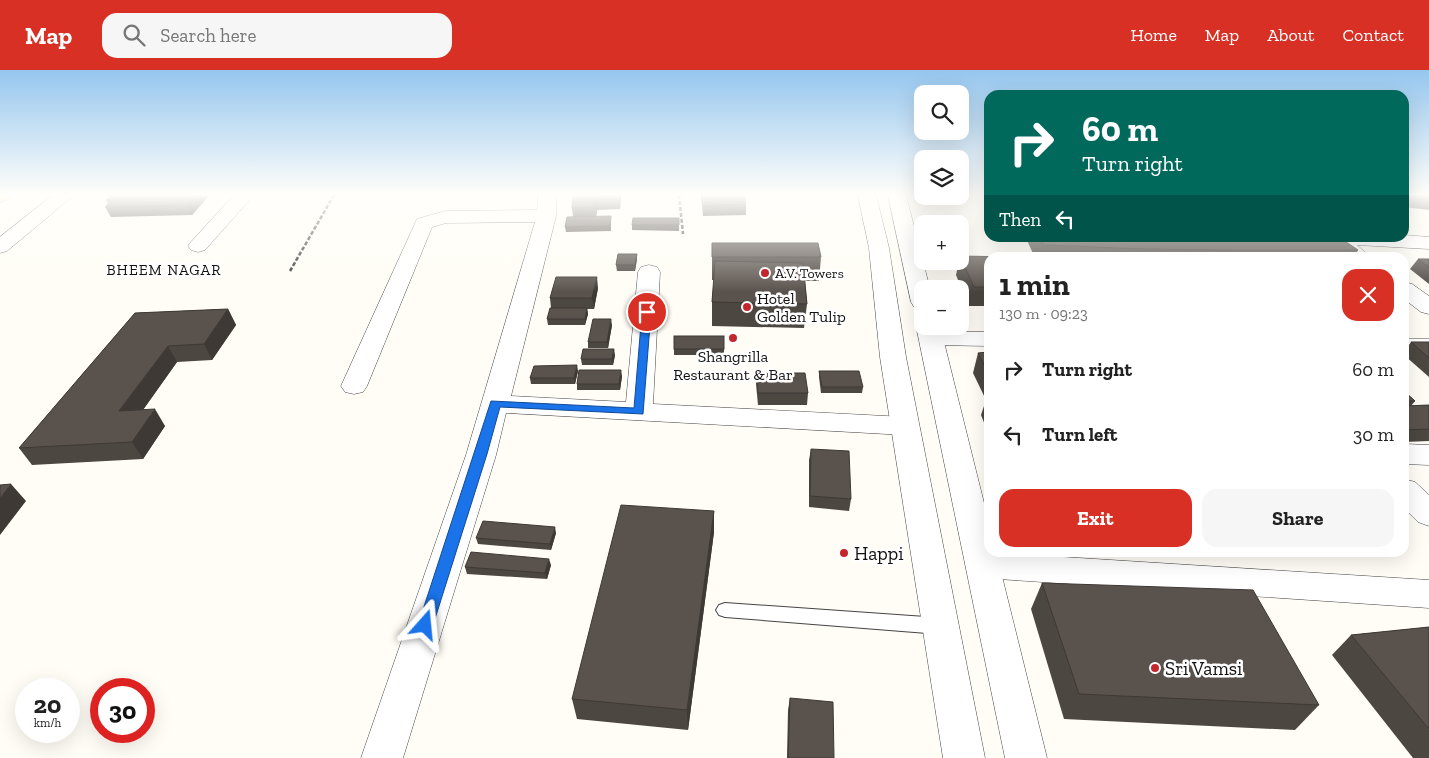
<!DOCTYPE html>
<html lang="en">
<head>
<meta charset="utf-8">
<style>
  body { margin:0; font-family:"Zilla Slab",serif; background:#f6f6f6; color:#222; height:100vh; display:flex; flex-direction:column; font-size:19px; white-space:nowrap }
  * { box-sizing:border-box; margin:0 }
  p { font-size:16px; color:#767676 }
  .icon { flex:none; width:28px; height:28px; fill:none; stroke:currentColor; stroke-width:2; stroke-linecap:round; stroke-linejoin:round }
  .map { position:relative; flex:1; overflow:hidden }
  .drawer { position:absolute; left:984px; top:182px; width:425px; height:305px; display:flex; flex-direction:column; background:#fff; border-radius:15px; box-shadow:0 5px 20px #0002 }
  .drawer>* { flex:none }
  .banner { position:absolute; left:984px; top:20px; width:425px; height:152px; border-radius:15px; box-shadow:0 5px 20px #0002; background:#00695c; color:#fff; overflow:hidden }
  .tools { position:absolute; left:914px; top:15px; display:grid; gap:10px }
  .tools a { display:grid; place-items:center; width:55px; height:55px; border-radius:10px; background:#fff; box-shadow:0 5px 20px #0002; font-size:25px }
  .speed { position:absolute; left:15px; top:608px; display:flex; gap:10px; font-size:25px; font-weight:700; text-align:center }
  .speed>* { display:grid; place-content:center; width:65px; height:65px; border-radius:50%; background:#fff; box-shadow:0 5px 20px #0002; line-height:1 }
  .speed small { font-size:12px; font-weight:400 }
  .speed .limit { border:8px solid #d22; background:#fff; color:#111 }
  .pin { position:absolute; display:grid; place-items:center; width:42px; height:42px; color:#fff; margin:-21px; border:2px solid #fff; border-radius:50%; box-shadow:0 1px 5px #0007 }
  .me { position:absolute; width:55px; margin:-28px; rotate:18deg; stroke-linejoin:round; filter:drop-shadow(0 0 4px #0008) }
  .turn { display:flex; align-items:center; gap:18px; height:105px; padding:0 15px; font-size:22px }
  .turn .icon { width:65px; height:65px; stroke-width:2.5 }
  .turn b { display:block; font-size:35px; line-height:42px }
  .then { display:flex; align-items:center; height:48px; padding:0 15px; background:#0003; gap:10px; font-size:19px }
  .round { display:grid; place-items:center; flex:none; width:52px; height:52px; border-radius:15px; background:#f6f6f6 }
  .head { display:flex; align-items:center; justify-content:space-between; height:85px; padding:0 15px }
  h1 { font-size:30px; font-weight:700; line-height:38px }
  .button { display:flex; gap:10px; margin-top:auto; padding:10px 15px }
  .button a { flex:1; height:58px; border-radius:15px; background:#d93025; color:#fff; font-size:20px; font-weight:700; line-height:58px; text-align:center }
  .button a+a { background:#f6f6f6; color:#222 }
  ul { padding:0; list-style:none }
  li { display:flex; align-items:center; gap:15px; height:65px; padding:0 15px }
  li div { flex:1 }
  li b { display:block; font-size:19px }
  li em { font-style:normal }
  header { display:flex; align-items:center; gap:30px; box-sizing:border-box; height:70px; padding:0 25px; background:#d93025; color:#fff }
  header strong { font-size:24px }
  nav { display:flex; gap:28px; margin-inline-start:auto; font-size:18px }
  .search { width:350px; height:45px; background:#f6f6f6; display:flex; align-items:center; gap:12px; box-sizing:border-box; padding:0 18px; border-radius:15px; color:#767676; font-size:19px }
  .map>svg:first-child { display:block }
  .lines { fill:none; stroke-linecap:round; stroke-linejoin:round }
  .service-casing { stroke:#444; stroke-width:2 }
  .minor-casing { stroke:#444; stroke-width:1 }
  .tertiary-casing { stroke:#444; stroke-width:1 }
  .secondary-casing { stroke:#333; stroke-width:1 }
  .path { stroke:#333; stroke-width:2.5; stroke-dasharray:4 2; stroke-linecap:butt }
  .service { fill:#fff; fill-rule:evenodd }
  .minor { fill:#fff; fill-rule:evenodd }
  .tertiary { fill:#fff; fill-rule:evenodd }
  .secondary { fill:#fff6b0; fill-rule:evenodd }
  .wall { fill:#4d4742 }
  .shaded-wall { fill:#3f3936 }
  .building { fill:#5a524d; stroke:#3f3936 }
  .route { fill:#1a73e8; stroke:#114b97 }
  .poi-dot { fill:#c4262e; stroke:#fff; stroke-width:2 }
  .labels { text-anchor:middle; stroke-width:5; stroke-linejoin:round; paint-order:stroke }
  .far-poi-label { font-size:14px; fill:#111; stroke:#fff; text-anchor:start }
  .far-neighbourhood-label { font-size:15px; letter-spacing:1px; fill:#111; stroke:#fff }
  .poi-label { font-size:16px; fill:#111; stroke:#fff; text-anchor:start }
  .near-poi-label { font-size:19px; fill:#111; stroke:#fff; text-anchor:start }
</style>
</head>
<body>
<header>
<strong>Map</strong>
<div class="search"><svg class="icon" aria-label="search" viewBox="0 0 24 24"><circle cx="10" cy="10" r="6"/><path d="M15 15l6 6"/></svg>Search here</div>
<nav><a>Home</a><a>Map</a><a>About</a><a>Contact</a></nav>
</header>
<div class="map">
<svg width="1429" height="688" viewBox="0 0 1429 688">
  <rect width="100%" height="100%" fill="#fffdf5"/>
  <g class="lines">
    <!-- service casing -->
    <g class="service-casing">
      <path id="service" d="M725,533L940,548L946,551L949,556L946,561L940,564L725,547L719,545L716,540L719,535Z"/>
    </g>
    <!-- minor casing -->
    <g class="minor-casing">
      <g id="minor">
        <path d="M53,125H74L7,181L0,183V167Z"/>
        <path d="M234,125H254L205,180L198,182L191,180L188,176L191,172Z"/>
        <path d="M538,125H556V146L511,326L626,332L638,202L641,197L649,195L657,197L660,202L653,334L905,347L915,349L919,356L915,363L905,365L506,343L496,385L403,688H361L466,385L535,152L446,153L432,157L367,316L363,322L354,324L345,322L341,316L417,149L445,141L537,140Z"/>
        <path d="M1404,165L1429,167V179L1357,175L1371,188C1352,188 1342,191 1334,171L1336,168H1404Z"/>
        <path d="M1404,212L1412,214L1429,226V244L1421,242L1404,229Z"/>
        <path d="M931,261L989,262V276L931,275L922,273L919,268L922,263Z"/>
        <rect x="1404" y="269" width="25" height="14"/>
        <path d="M1404,374L1429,375V395L1404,394Z"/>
        <path d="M1404,409L1415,412L1429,425V456L1418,452L1404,438Z"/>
        <path d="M983,482L1429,510V538L983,508L971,505L966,495L971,485Z"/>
      </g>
    </g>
    <!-- tertiary casing -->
    <g class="tertiary-casing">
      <g id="tertiary">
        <path d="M858,125H876L889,178L906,287L985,688H943L880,287L869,178Z"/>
        <path d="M888,125H906L930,219H922V239L914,237L911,232Z"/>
        <path d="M922,250V256H940L989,453V482H996L1047,688H1005L916,256Z"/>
      </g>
    </g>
    <!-- secondary casing -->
    <g class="secondary-casing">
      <path id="secondary" d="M0,125H11L9,129L0,132Z"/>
    </g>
    <!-- path -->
    <g class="path">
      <path d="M679,125L683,164"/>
      <path d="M290,201L334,125"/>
    </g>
    <!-- service -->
    <use href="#service" class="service"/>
    <!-- minor -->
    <use href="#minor" class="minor"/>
    <!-- tertiary -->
    <use href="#tertiary" class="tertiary"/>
    <!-- secondary -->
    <use href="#secondary" class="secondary"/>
  </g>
  <!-- wall -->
  <g class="wall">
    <path d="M118,125H209V126L192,145L111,147L105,137L108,134L106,130Z"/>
    <path d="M573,125L621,129L620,139L597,140L596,147L611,151V161L566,162L565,157L573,147L572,138Z"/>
    <path d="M701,125L746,134V145L703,146Z"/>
    <path d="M1404,125H1429V140L1404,137Z"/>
    <path d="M679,148V161L632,160V155Z"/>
    <path d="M1026,168H1340L1358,180L1354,188H1035Z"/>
    <path d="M712,173L821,187L819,211H805L807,234L804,258L712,256V232L714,210H712Z"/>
    <path d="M637,184V189L635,201H617L616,195Z"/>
    <path d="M960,186L989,188V236H969L956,205L959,191H960Z"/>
    <path d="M1418,189H1429V214L1410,199Z"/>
    <path d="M598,218L594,239H587L588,244L585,255H548L547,249L551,238L550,228Z"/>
    <path d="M228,239L236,255L212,290L177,292L143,340L165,356L143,389L32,395L19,378L135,243Z"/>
    <path d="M612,255L608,278H588V272Z"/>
    <path d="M724,266V285H674V279Z"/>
    <path d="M1411,272H1429V307L1404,285V282Z"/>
    <path d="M989,282V365L981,345L986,330L973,303L978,283Z"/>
    <path d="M615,285L613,295H582L581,289Z"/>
    <path d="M578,301L575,314H531L530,308Z"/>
    <path d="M819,301L863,317L862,323H821L819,307Z"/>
    <path d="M757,303L808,323L807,335H758L756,314Z"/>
    <path d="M622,306L620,320H577V314Z"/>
    <path d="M1404,321L1415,331L1411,336L1429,335V371L1404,372Z"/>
    <path d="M811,379L851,429L849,441L809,437V390Z"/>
    <path d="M714,441V462L688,660L577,649L572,629Z"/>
    <path d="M556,463L551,480L478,474L476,468Z"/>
    <path d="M551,495L547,509L467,504L465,497Z"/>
    <path d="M1042,513L1319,635L1295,660L1064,649L1031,539Z"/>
    <path d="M1429,557V688H1413L1332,585L1351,565Z"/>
    <path d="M790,628L834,688H787L788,640Z"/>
  </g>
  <!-- shaded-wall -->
  <g class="shaded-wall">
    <path d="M196,125H209V126L192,145L187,135Z"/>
    <path d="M620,125H621V129L620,139Z"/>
    <path d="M595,130L597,140L596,147L595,137Z"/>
    <path d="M637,184V189L635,201V195Z"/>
    <path d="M597,207L598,218L594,239L592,228Z"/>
    <path d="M587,238L588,244L585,255V249Z"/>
    <path d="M228,239L236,255L212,290L204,274Z"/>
    <path d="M611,249L612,255L608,278L607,272Z"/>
    <path d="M168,276L177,292L130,358L119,341Z"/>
    <path d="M614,279L615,285L613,295L612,289Z"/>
    <path d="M577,295L578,301L575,314L574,308Z"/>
    <path d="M621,300L622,306L620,320L619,314Z"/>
    <path d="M155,339L165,356L143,389L132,372Z"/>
    <path d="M11,414L26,431L0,465V428Z"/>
    <path d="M714,441V462L688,660L687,640Z"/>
    <path d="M555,457L556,463L551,480L550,474Z"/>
    <path d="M549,489L551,495L547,509L545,503Z"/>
  </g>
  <!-- building -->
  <g class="building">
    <path d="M118,125H196L187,135L105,137L113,130H106L111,126Z"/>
    <path d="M573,125H620V129L595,130V137L572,138Z"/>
    <path d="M701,125H744L746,134L703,136Z"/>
    <path d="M611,146L610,156L565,157L567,147Z"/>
    <path d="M633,148H679V155H632Z"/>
    <path d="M1040,168H1340L1358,180H1234L1144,179L1043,175Z"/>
    <path d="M712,173H818L821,187H712Z"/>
    <path d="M618,184H637L635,195H616Z"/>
    <path d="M960,186L1014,187V188H989V217H974Z"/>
    <path d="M1418,189H1429V197Z"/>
    <path d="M715,191L803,193L807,234L712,232Z"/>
    <path d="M556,207H597L592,228H550Z"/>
    <path d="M550,238H587L585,249H547Z"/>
    <path d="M228,239L204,274L168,276L119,341L155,339L132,372L19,378L135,243Z"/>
    <path d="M593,249H611L607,272H588Z"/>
    <rect x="674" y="266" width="50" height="13"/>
    <path d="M1411,272H1429V288Z"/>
    <path d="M583,279H614L612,289H581Z"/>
    <path d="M989,282V304L978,283Z"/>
    <path d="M577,295L574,308H530L534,296Z"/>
    <path d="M579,300H621L619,314H577Z"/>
    <path d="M819,301H859L863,317H822Z"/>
    <path d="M757,303H805L808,323H758Z"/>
    <path d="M1404,321L1415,331H1404Z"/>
    <path d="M1429,335V359L1404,360V336Z"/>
    <path d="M811,379L849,381L851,429L810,426Z"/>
    <path d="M11,414L0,428V415Z"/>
    <path d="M621,435L714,441L687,640L572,629Z"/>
    <path d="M483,451L555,457L550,474L476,468Z"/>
    <path d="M471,482L549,489L545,503L465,497Z"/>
    <path d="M1042,513L1253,520L1319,635L1079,624Z"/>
    <path d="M1429,557V659L1351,565Z"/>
    <path d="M790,628L833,632L834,688H788Z"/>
  </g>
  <!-- sky -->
  <linearGradient id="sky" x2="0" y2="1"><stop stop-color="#95c6ee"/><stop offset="0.56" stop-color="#fffefa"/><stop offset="1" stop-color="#fffefa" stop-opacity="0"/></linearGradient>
  <rect width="1429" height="222" fill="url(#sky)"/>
  <!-- route -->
  <path class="route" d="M647,239L651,242L643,344L500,337L487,384L433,555L431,560L425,562L420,560L418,555L491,331L634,338L642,242Z"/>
  <!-- markers -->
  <g class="poi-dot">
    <circle cx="765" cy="203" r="5"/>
    <circle cx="747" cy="237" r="5"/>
    <circle cx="733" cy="268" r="5"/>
    <circle cx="844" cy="483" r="5"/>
    <circle cx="1155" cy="598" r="5"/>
  </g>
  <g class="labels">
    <!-- far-poi labels -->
    <g class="far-poi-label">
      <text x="775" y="208">A.V. Towers</text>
    </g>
    <!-- far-neighbourhood labels -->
    <g class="far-neighbourhood-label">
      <text x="164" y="205">BHEEM NAGAR</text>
    </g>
    <!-- poi labels -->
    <g class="poi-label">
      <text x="757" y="234">Hotel<tspan x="757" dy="18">Golden Tulip</tspan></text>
      <text x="733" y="292" text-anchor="middle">Shangrilla<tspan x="733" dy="18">Restaurant &amp; Bar</tspan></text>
    </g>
    <!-- near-poi labels -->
    <g class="near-poi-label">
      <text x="854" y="490">Happi</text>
      <text x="1165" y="605">Sri Vamsi</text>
    </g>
  </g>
</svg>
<div class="tools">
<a><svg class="icon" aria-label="search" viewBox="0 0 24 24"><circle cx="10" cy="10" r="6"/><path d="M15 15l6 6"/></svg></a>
<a><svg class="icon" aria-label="layers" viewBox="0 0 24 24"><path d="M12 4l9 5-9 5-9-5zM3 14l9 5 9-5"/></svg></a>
<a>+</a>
<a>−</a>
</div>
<div class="speed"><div>20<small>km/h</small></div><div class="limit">30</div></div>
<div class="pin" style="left:647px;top:242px;background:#d93025"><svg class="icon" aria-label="arrive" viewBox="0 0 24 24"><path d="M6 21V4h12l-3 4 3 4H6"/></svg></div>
<svg class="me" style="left:425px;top:555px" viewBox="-20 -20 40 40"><path d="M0-17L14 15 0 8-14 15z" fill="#1a73e8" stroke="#fff" stroke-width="4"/></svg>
<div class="banner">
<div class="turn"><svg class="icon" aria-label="right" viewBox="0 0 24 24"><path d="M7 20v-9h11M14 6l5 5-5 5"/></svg><div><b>60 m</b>Turn right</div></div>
<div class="then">Then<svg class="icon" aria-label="left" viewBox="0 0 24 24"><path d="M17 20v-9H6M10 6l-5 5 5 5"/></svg></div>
</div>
<section class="drawer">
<div class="head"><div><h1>1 min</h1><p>130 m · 09:23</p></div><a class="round" style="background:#d93025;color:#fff"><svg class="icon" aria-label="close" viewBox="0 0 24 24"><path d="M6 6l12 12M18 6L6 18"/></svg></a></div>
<ul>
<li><svg class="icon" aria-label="right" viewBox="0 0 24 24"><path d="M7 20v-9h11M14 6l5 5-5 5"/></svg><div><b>Turn right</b></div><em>60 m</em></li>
<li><svg class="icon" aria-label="left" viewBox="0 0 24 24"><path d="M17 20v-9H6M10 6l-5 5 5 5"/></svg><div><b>Turn left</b></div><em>30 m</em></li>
</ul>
<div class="button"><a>Exit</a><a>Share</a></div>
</section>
</div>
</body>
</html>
